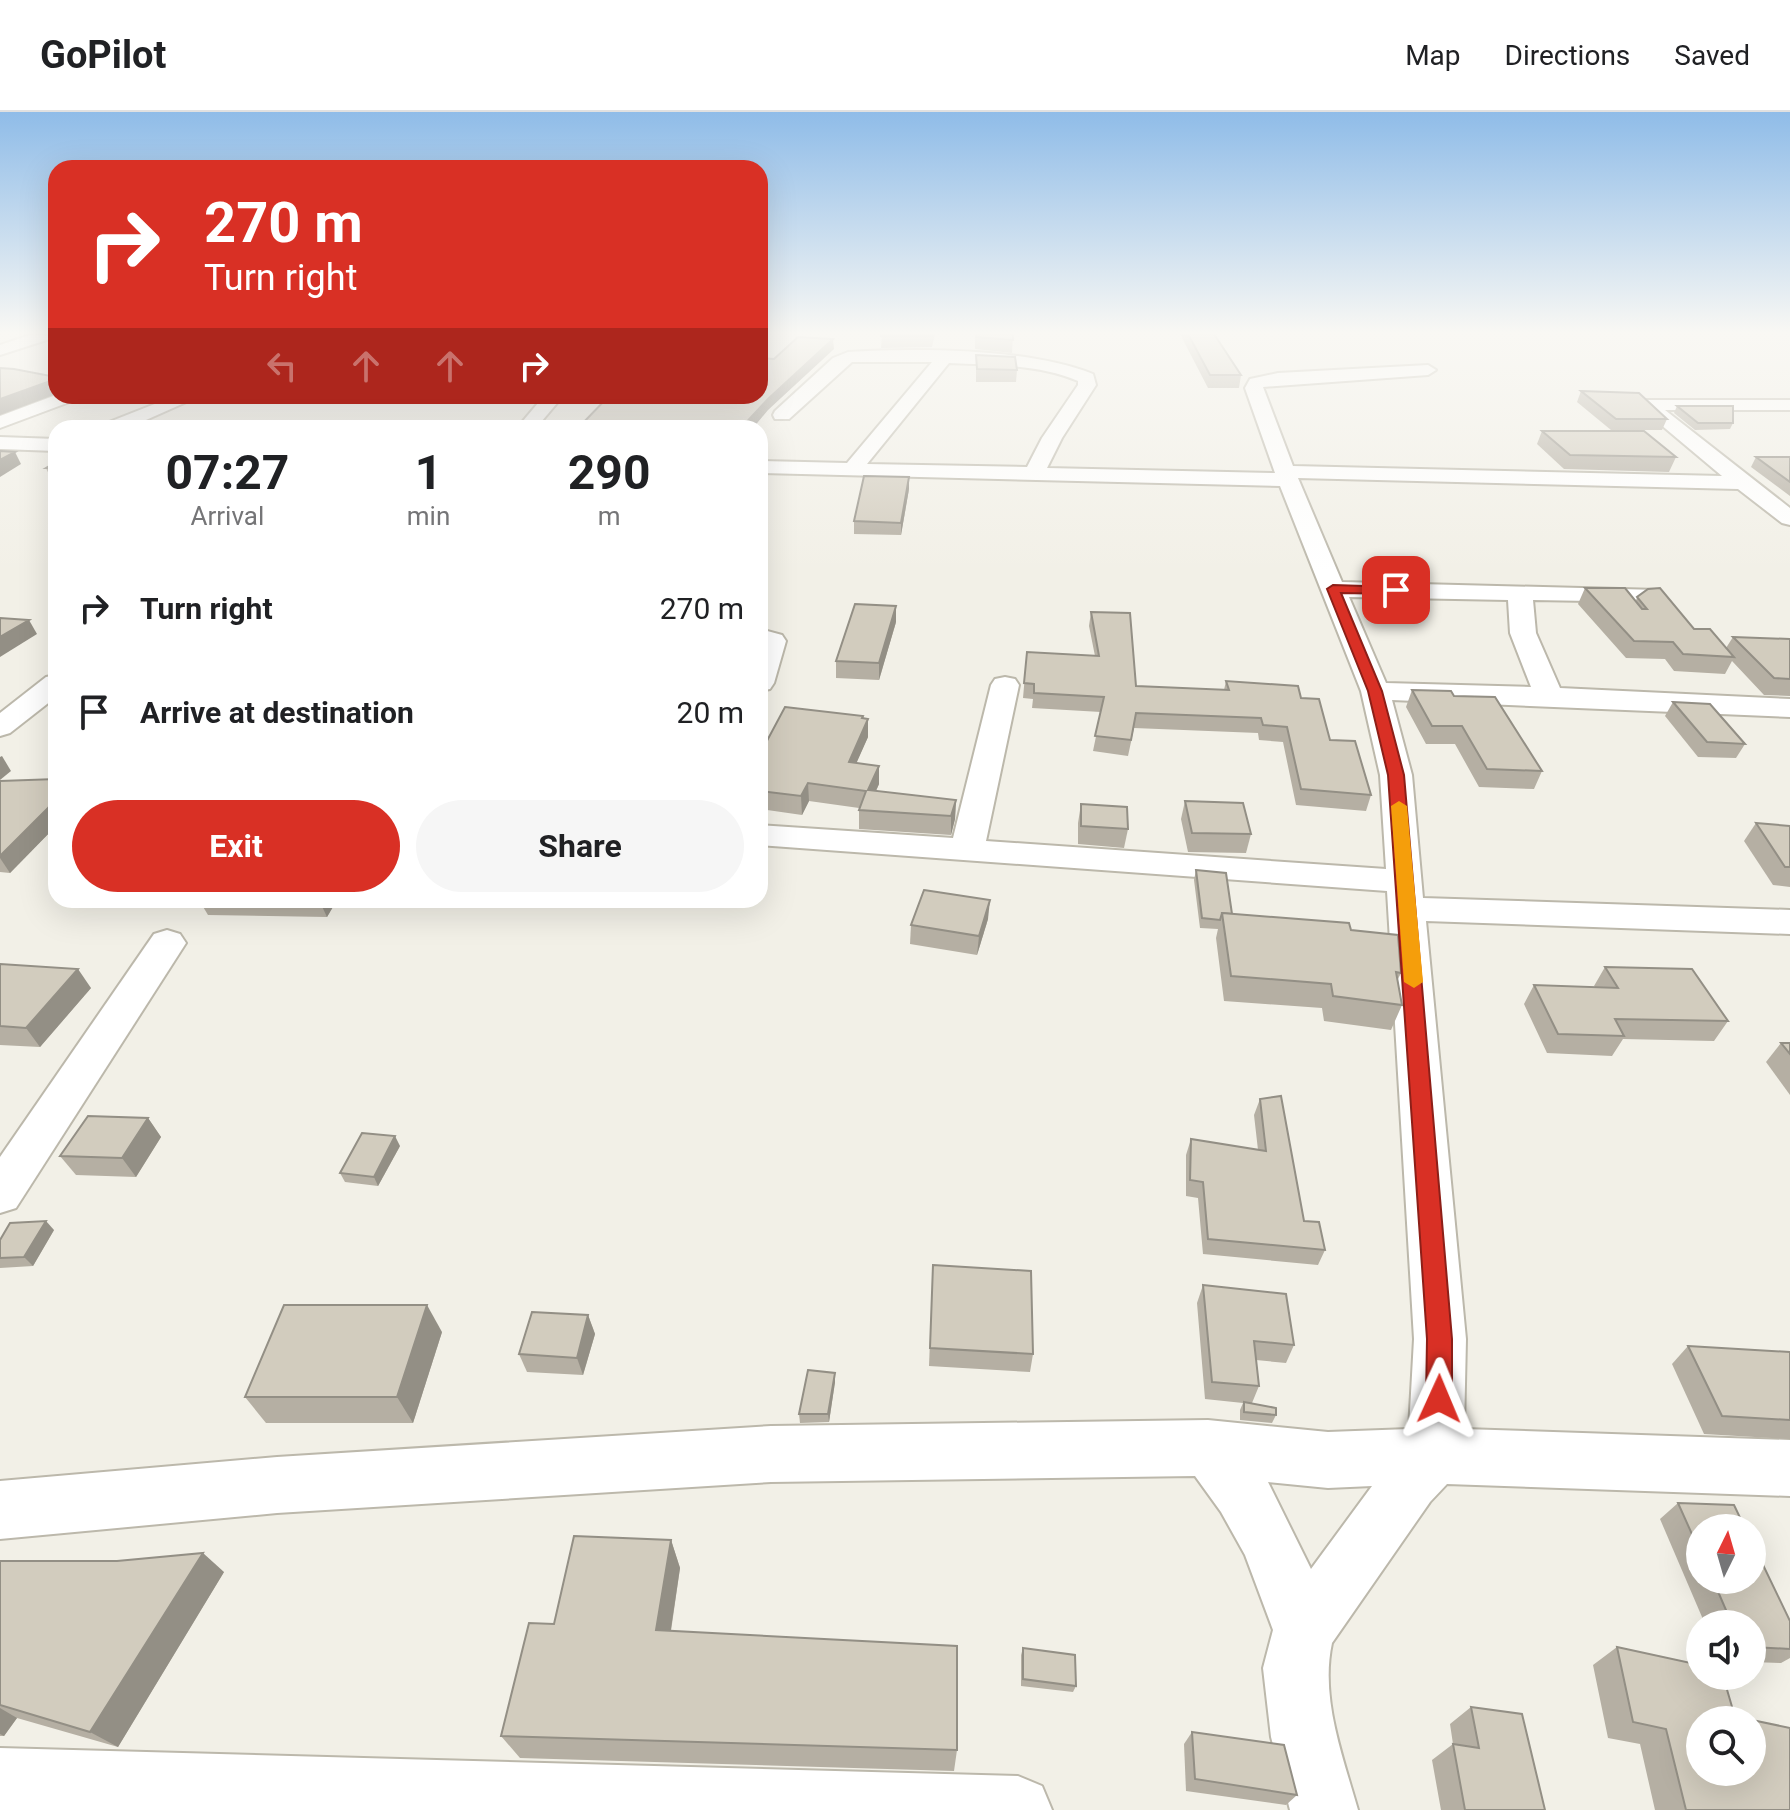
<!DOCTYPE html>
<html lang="en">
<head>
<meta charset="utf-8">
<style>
  body { margin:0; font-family:Roboto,sans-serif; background:#f6f6f6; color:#202124; height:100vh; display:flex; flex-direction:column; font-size:30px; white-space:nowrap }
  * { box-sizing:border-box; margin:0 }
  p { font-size:26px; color:#757577 }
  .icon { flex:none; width:44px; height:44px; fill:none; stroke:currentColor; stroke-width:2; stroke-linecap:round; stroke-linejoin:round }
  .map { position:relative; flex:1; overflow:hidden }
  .sheet { position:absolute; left:48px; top:308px; width:720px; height:488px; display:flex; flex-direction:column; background:#fff; border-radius:24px; box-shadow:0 8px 32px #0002 }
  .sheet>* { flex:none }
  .hud { position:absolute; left:48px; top:48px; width:720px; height:244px; border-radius:24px; box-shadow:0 8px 32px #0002; background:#d93025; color:#fff; overflow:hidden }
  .needle { width:52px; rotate:5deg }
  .fabs { position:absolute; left:1686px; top:1402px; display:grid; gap:16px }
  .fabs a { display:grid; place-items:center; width:80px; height:80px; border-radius:50%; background:#fff; box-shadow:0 8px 32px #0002; font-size:40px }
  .pin { position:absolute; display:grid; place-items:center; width:68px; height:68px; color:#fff; margin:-34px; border-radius:16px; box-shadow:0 4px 12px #0006 }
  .me { position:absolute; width:88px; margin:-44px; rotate:1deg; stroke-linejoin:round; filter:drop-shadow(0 0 6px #0008) }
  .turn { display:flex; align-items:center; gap:28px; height:168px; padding:0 24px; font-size:36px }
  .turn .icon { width:104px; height:104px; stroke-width:2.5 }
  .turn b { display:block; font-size:56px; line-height:68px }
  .lanes { display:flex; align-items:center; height:76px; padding:0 24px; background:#0003; justify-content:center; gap:40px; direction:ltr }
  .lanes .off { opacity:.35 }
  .eta { display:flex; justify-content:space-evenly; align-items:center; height:136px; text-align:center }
  .eta b { font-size:48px; font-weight:700; line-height:56px }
  .button { display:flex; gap:16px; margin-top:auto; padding:16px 24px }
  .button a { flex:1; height:92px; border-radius:48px; background:#d93025; color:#fff; font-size:32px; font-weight:700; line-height:92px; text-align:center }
  .button a+a { background:#f6f6f6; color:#202124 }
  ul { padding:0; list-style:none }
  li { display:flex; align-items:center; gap:24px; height:104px; padding:0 24px }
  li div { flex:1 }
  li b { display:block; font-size:30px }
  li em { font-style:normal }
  header { display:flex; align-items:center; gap:48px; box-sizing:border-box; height:112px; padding:0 40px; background:#fff; border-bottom:2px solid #e0e0e0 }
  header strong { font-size:38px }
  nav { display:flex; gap:44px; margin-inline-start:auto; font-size:28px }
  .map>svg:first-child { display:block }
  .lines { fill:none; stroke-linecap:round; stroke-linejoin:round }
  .street-casing { stroke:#bcb8ab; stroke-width:4 }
  .street { fill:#fff; fill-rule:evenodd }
  .wall { fill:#b5afa3 }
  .shaded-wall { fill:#938f85 }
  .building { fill:#d2ccbe; stroke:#938f85; stroke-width:2 }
  .route { fill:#d93025; stroke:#8d1f18; stroke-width:2 }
  .slow { fill:#f59e0b }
</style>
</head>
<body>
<header>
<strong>GoPilot</strong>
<nav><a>Map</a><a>Directions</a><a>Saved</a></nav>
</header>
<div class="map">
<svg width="1790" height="1698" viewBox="0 0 1790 1698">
  <rect width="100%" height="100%" fill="#f2f0e7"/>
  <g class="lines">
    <!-- street casing -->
    <g class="street-casing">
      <g id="street">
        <path d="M33,222L56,225L0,243V233Z"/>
        <path d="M848,240C919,236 1027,236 1093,262L1096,273L1062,326L1047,356L1275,361L1245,276L1250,267L1278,261L1428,253L1436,258L1428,263L1263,275L1293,354L1722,364L1641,296L1638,292L1641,288H1790V298H1665L1790,396V413L1782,411L1738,377L1298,366L1342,470L1659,478L1662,483L1659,488L1650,490L1533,488L1536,521L1560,576L1790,587V605L1392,588L1412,663L1423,786L1790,798V822L1426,809L1466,1227L1464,1317L1790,1328V1384L1447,1372L1430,1390L1332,1531C1320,1586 1343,1645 1358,1698H1290L1271,1625L1263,1556L1273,1518L1245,1443L1221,1400L1195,1364L771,1370L277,1401L0,1427V1369L277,1345L771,1314L1208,1308L1328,1320L1409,1317L1414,1227L1387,779L760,733V713L953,726L991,573L995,567L1005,565L1015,567L1019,573L986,729L1386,757L1380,663L1361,579L1280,374L760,361V349L847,351L932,250H852L789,307H775L773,303L775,299L833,246ZM949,251C991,253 1039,252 1078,269V273L1042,326L1027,355L867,352ZM1349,485L1508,488L1510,521L1531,575L1386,571ZM1268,1370L1328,1376L1372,1374L1311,1457Z"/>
        <path d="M56,283L78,284L75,288L0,316V304Z"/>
        <path d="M175,284H200L128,316H102L104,312Z"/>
        <path d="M544,284H563L536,316H517Z"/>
        <path d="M0,325L56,327V339L0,337Z"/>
        <path d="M760,517L782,523L786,529L774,571L770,577L760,579Z"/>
        <path d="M56,563V585L10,621L0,624V601L46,565Z"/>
        <path d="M167,818L180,822L186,831L16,1096L0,1101V1045L154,822Z"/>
        <path d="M0,1636L1018,1664L1042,1674L1052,1698H0Z"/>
      </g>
    </g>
    <!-- street -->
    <use href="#street" class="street"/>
  </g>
  <!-- wall -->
  <g class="wall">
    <path d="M882,222H935L932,235L881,236Z"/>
    <path d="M975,222H1013L1012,241L975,237Z"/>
    <path d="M1180,222H1214L1241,263L1239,276H1208Z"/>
    <path d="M976,243L1017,258L1016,270H976Z"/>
    <path d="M1581,279L1667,307L1662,318H1611L1577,290Z"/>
    <path d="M1677,294L1733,311L1730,317L1695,318L1674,301Z"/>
    <path d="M1542,319L1676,345L1669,360L1564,357L1537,332Z"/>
    <path d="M1756,345H1790V384L1751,355Z"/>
    <path d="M56,350V369H52L46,356Z"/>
    <path d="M909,377L901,423L854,422V409Z"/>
    <path d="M1585,476L1636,489L1637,485L1694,517L1726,536L1733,525L1790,527V584L1764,583L1732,549L1725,562L1674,559L1665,547L1626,546L1578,492Z"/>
    <path d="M1091,500L1136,574L1224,578L1226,569L1301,586L1330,628L1371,683L1366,699L1296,693L1283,630L1259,628L1258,621L1134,616L1128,644L1093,639L1101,600L1032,596L1033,587L1023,586L1027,540L1095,544L1089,514Z"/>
    <path d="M896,510L879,568L836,566V549Z"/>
    <path d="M1412,578L1454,584L1542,659L1534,677L1479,675L1455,632H1426L1406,595Z"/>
    <path d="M1673,590L1745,632L1736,646L1698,645L1665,604Z"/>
    <path d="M863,604V606L868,607V625L856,651L879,672L876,679L956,688L955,707L951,723L859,717V696L809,689L802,703L760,697V642Z"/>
    <path d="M56,667V714L10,761L0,760V669Z"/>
    <path d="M1185,689L1251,722L1246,741L1188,740L1181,707Z"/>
    <path d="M1081,692L1128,717L1124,736L1078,732V711Z"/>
    <path d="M1756,711L1790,714V775L1773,773L1744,729Z"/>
    <path d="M1196,758L1232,802L1351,818L1401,861L1397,869L1402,893L1391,918L1324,909L1322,896L1224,889L1216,826L1218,817L1200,816L1194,768Z"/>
    <path d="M199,788H337L327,805L208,803Z"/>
    <path d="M452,788H507L504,793L453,791Z"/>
    <path d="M988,807L977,843L910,832L911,813Z"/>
    <path d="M0,852L91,876L40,935L0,933Z"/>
    <path d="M1605,855L1728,909L1714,929L1623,927L1612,944L1547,941L1524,892L1534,873L1595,875L1594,874Z"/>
    <path d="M1781,931H1790V983L1766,950Z"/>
    <path d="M1260,987L1304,1109L1325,1138L1318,1153L1203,1142L1198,1086L1186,1084V1043L1191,1027L1258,1038L1254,1003Z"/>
    <path d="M148,1006L161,1025L136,1065L76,1063L60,1044Z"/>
    <path d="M400,1034L378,1074L345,1070L340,1061Z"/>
    <path d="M54,1118L33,1154L0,1156V1128Z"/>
    <path d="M933,1153L1033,1242L1030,1260L929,1254Z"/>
    <path d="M1203,1173L1294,1233L1286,1251L1256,1248L1259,1274L1252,1291L1276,1303L1272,1311L1240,1308V1298L1243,1291L1205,1287L1197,1191Z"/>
    <path d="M588,1203L595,1222L583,1263L527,1260L519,1242Z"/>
    <path d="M442,1220L413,1311H266L245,1285Z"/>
    <path d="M1688,1234L1790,1240V1327L1704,1322L1672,1252Z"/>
    <path d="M835,1261V1270L829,1310L800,1311L799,1302Z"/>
    <path d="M1678,1391L1700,1416V1468H1752L1790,1509V1546L1781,1551L1752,1550V1512H1705L1660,1407Z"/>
    <path d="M671,1428L680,1456L671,1519L957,1638L954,1659L520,1646L501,1624L554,1512Z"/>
    <path d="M0,1449L224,1460L118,1635L17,1606L4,1624H0Z"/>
    <path d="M1617,1535L1735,1605L1790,1698H1655L1640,1632L1608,1626L1593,1553Z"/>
    <path d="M1023,1536L1076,1574L1073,1580L1021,1574V1543Z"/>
    <path d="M1471,1595L1545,1698H1441L1432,1648L1453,1632L1450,1612Z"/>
    <path d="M1192,1620L1297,1683L1286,1693L1186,1679L1184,1632Z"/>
  </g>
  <!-- shaded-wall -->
  <g class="shaded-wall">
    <path d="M833,227L834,237L768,298L753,316H741L768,287Z"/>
    <path d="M56,267V282L0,303V287Z"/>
    <path d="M15,340L21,352L0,365V348Z"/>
    <path d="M909,365V377L901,423V411Z"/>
    <path d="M896,494V510L879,568V551Z"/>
    <path d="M29,508L37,522L0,545V525Z"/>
    <path d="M863,604L864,616L868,607V625L849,668V650Z"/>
    <path d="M2,644L11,659L0,668V645Z"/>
    <path d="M879,654V672L868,696V678Z"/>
    <path d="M808,671L809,689L802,703L801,684Z"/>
    <path d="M56,685V714L10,761L0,746V744Z"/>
    <path d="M956,688L955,707L951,723V704Z"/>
    <path d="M319,788H337L327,805Z"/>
    <path d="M990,788L988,807L977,843L979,824Z"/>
    <path d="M78,857L91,876L40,935L26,916Z"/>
    <path d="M148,1006L161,1025L136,1065L122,1046Z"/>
    <path d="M395,1024L400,1034L378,1074L374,1065Z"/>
    <path d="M46,1109L54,1118L33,1154L24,1145Z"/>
    <path d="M427,1193L442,1220L413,1311L397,1285Z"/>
    <path d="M588,1203L595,1222L583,1263L577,1246Z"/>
    <path d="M835,1261V1270L829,1310L828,1302Z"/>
    <path d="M671,1428L680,1456L667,1543L656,1518Z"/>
    <path d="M203,1441L224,1460L118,1635L90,1620Z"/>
    <path d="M0,1596L17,1606L4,1624L0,1622Z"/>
  </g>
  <!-- building -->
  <g class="building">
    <path d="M882,222H932V224H881Z"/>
    <path d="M976,222H1013V228L976,225Z"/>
    <path d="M1188,222H1214L1241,263H1210Z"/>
    <path d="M798,225L833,227L768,287L741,316H578L609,284H760V246L774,247Z"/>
    <path d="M976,243L1015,245L1017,258L977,257Z"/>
    <path d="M0,256L14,257L56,265V267L0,287Z"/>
    <path d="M1581,279L1639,281L1667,307H1616Z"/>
    <path d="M1677,294H1733V311H1698Z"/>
    <path d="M117,313L214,316H112Z"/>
    <path d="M1542,319H1644L1676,345L1570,343Z"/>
    <path d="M0,339L15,340L0,348Z"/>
    <path d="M1756,345H1790V370Z"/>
    <path d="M56,350V356H46Z"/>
    <path d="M864,364L909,365L901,411L854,409Z"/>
    <path d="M1585,476H1625L1642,497H1647L1637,485L1648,477L1660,476L1694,517H1710L1734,545L1683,542L1673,530L1634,529Z"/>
    <path d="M855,492L896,494L879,551L836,549Z"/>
    <path d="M1091,500L1130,501L1136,574L1229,578L1226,569L1298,574L1301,586L1319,587L1330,628L1355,629L1371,683L1301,677L1287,615L1263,613L1261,606L1136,601L1131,628L1095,624L1104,585L1034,581V572L1024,571L1027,540L1099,544Z"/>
    <path d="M0,506L29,508L0,525Z"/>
    <path d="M1733,525L1790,527V567L1774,566Z"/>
    <path d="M1412,578L1451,579L1454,584L1495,585L1542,659L1487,657L1462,614H1432Z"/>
    <path d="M1673,590L1710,592L1745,632L1707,630Z"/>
    <path d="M785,595L863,604L862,606L868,607L849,650L879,654L868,678L956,688L951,704L859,698L866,679L808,671L801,684L760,679V642Z"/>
    <path d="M56,667V685L48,696L0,744V669Z"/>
    <path d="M1185,689L1243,691L1251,722L1192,721Z"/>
    <path d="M1081,692L1127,695L1128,717L1081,714Z"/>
    <path d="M1756,711L1790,714V755H1785Z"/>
    <path d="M1196,758L1226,761L1232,802L1222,801L1220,808L1202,806Z"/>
    <path d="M924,778L990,788L979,824L911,813Z"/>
    <path d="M1222,801L1349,811L1351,818L1398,823L1401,861L1396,860L1402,893L1333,884L1331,872L1231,864Z"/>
    <path d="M0,852L78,857L26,916L0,914Z"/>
    <path d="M1605,855L1692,857L1728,909L1615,907L1624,924L1558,922L1534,873L1618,876Z"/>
    <path d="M1781,931H1790V942Z"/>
    <path d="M1281,984L1304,1109L1319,1110L1325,1138L1208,1127L1203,1070L1190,1068L1191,1027L1266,1039L1260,987Z"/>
    <path d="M88,1004L148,1006L122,1046L60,1044Z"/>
    <path d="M362,1021L395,1024L374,1065L340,1061Z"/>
    <path d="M46,1109L24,1145L0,1146V1128L10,1111Z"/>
    <path d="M933,1153L1031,1159L1033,1242L930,1236Z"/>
    <path d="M1203,1173L1286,1182L1294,1233L1254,1229L1259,1274L1212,1270Z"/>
    <path d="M284,1193H427L397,1285H245Z"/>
    <path d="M532,1200L588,1203L577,1246L519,1242Z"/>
    <path d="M1688,1234L1790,1240V1308L1722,1304Z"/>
    <path d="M808,1258L835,1261L828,1302H799Z"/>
    <path d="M1244,1290L1276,1296V1303L1244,1300Z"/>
    <path d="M1678,1391L1734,1393L1745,1416H1700V1440Z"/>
    <path d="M574,1424L671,1428L656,1518L957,1534V1638L501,1624L529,1511L554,1512Z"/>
    <path d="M1752,1430L1790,1509V1537L1752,1535V1512H1732L1713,1468H1752Z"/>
    <path d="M203,1441L90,1620L0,1593V1449H117Z"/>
    <path d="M1617,1535L1700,1553V1564H1723L1735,1605L1751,1608H1700V1660H1752V1608L1790,1616V1698H1686L1666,1617L1633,1610Z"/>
    <path d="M1023,1536L1075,1543L1076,1574L1023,1567Z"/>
    <path d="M1471,1595L1522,1602L1545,1698H1465L1453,1632L1479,1636Z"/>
    <path d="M1192,1620L1284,1633L1297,1683L1195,1667Z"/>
  </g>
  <!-- sky -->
  <linearGradient id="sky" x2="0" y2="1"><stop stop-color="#8fbce8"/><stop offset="0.48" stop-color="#f9f8f4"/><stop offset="1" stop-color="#f9f8f4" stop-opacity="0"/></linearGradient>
  <rect width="1790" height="460" fill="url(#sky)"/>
  <!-- route -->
  <path class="route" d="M1333,473L1396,475L1402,478L1396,482L1341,481L1382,579L1404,663L1452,1227V1287L1448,1296L1439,1299L1430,1296L1426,1287L1427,1227L1388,663L1368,579L1327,477Z"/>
  <!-- slow -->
  <path class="slow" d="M1399,689L1407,694L1423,870L1414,876L1404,870L1391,694Z"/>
</svg>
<div class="fabs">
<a><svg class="needle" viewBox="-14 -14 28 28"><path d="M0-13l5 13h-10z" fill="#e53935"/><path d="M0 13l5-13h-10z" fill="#757577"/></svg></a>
<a><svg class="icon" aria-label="sound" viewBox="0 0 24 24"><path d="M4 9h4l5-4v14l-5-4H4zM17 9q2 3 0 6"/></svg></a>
<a><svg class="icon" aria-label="search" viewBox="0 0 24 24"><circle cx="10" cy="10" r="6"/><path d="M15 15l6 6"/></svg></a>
</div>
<div class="pin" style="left:1396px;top:478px;background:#d93025"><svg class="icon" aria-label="arrive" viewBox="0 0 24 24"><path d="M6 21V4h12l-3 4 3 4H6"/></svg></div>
<svg class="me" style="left:1439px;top:1287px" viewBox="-20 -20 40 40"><path d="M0-17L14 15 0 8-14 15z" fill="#d93025" stroke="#fff" stroke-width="4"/></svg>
<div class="hud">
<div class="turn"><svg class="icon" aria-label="right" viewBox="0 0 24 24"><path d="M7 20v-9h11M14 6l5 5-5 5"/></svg><div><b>270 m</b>Turn right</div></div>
<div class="lanes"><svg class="icon off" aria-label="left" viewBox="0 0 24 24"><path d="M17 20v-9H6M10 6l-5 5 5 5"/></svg><svg class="icon off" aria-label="ahead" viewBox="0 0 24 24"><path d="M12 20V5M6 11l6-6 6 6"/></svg><svg class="icon off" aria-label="ahead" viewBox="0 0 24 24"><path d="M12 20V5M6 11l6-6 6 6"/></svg><svg class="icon" aria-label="right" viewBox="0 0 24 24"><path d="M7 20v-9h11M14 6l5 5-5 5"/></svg></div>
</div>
<section class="sheet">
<div class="eta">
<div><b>07:27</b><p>Arrival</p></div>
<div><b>1</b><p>min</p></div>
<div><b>290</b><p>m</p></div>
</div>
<ul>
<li><svg class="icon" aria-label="right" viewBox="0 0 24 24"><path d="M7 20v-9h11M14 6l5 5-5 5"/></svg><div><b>Turn right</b></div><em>270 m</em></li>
<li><svg class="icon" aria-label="arrive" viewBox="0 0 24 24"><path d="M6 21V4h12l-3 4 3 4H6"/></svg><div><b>Arrive at destination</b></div><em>20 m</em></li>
</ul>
<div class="button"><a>Exit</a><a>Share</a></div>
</section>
</div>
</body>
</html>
